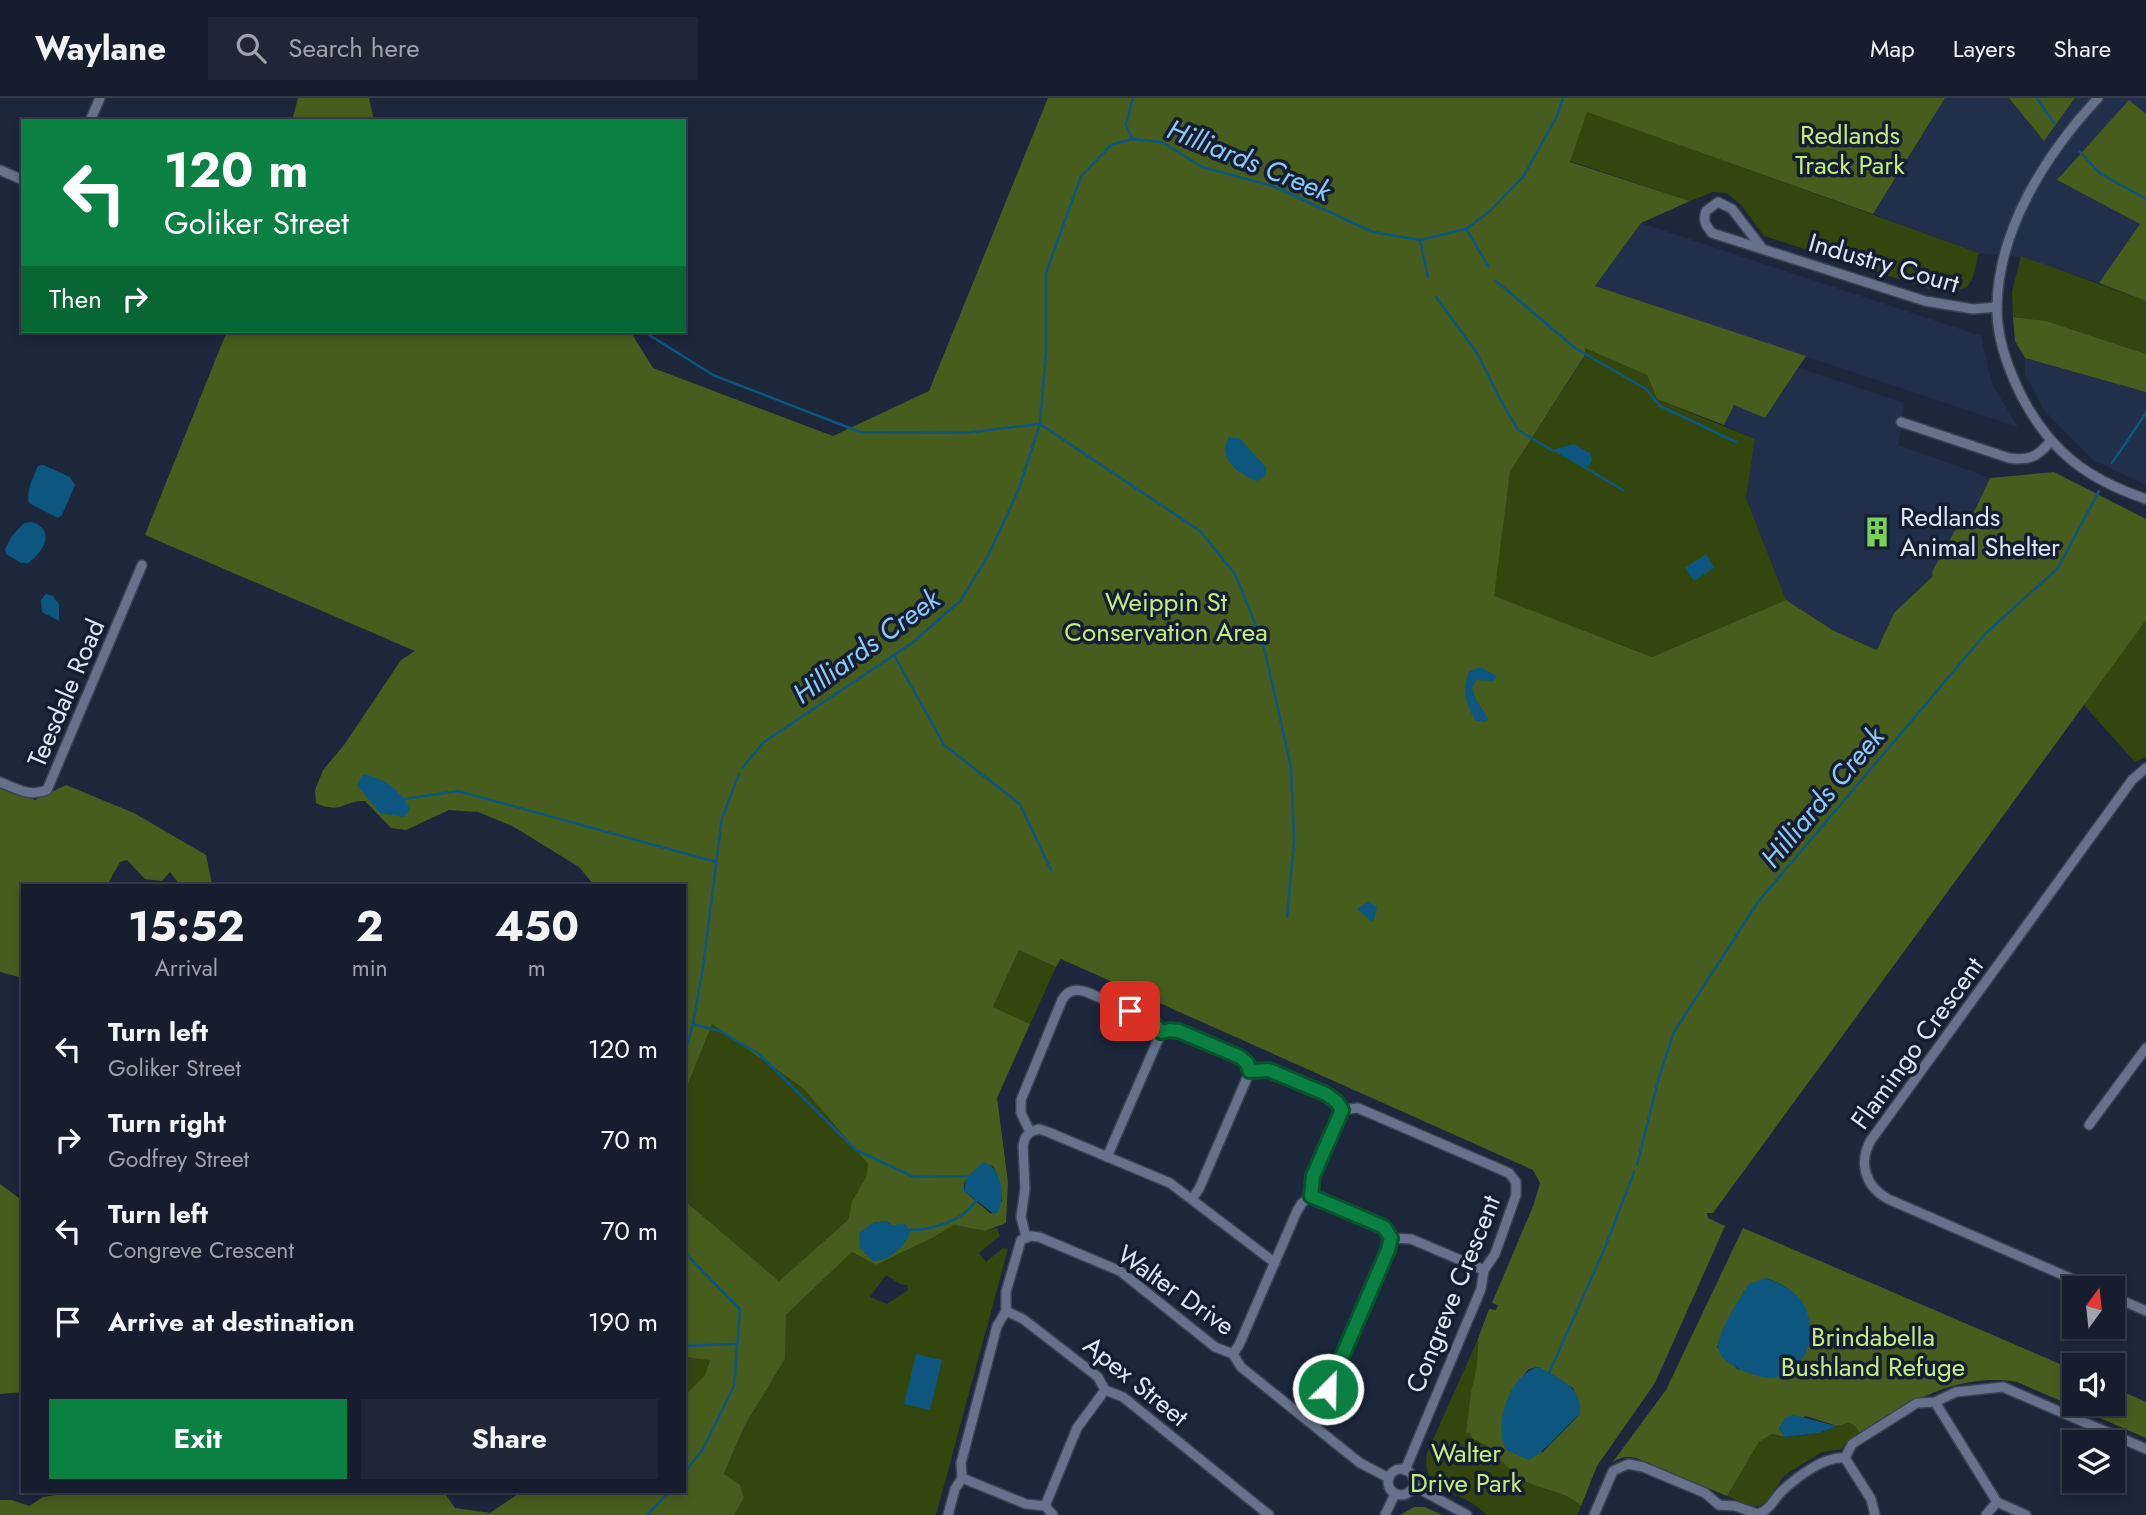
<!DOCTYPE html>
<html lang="en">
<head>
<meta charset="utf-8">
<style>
  body { margin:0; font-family:Jost,sans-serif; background:#1f2635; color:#f1f3f6; height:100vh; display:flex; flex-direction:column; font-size:26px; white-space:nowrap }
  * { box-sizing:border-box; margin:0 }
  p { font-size:23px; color:#9ea2aa }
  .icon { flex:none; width:38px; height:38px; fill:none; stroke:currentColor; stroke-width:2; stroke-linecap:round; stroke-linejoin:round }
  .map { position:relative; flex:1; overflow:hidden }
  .side { position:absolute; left:21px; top:786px; width:665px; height:609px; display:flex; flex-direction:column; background:#161d2d; border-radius:0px; box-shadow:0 4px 10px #0003,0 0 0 2px #353b49 }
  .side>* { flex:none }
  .hud { position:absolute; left:21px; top:21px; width:665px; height:214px; border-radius:0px; box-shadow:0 4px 10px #0003,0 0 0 2px #353b49; background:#0b8043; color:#fff; overflow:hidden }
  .needle { width:46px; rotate:15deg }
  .fabs { position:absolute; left:2062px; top:1178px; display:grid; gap:14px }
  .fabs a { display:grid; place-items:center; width:63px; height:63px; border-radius:0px; background:#161d2d; box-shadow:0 4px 10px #0003,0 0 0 2px #353b49; font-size:35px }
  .pin { position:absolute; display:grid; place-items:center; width:60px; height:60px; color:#fff; margin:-30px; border-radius:14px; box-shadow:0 4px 10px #0006 }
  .me { position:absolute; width:77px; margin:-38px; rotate:23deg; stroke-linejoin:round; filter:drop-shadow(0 0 5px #0008) }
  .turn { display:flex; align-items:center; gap:24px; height:147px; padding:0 28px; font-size:32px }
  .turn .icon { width:91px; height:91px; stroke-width:2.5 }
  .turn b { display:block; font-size:49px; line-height:60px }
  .then { display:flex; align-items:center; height:66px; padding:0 28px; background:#0003; gap:14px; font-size:26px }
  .eta { display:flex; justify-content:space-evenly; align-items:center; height:119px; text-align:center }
  .eta b { font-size:42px; font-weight:700; line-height:49px }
  .cta { display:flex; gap:14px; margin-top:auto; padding:14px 28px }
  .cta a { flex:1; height:80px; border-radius:0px; background:#0b8043; color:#fff; font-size:28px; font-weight:700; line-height:80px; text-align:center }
  .cta a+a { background:#1f2635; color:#f1f3f6 }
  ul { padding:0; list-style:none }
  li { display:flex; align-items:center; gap:21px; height:91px; padding:0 28px }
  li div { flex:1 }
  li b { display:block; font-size:26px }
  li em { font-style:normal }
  header { display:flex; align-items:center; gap:42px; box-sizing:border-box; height:98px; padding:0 35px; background:#161d2d; border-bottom:2px solid #353b49 }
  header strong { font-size:33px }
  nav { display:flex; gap:38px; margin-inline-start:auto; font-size:24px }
  .search { width:490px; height:63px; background:#1f2635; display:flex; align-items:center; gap:18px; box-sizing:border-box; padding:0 24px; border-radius:0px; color:#9ea2aa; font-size:26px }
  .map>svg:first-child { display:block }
  .built { fill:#222f4a }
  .green { fill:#33460e; fill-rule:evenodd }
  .forest { fill:#475d1d; fill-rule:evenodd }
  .water { fill:#0d567f }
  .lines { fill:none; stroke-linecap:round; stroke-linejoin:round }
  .stream { stroke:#0d567f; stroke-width:2.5 }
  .street-casing { stroke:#3b4254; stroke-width:12 }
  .street { stroke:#66728b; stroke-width:9 }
  .route-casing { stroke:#07532c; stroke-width:18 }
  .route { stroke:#0b8043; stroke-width:12 }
  .labels { text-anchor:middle; stroke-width:7; stroke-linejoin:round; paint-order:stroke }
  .park-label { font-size:26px; fill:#c3ee7e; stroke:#141d31 }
  .street-label { font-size:26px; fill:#dee5f3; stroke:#141d31 }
  .poi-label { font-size:26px; fill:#dee5f3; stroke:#141d31; text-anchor:start }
  .water-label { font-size:28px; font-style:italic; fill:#8bc9f4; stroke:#141d31 }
</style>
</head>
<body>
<header>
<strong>Waylane</strong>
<div class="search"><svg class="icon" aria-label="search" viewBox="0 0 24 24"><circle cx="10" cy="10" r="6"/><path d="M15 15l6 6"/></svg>Search here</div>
<nav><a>Map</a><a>Layers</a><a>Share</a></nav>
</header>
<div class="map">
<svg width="2146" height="1417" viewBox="0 0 2146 1417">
  <rect width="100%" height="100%" fill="#1d273c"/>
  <!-- built -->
  <g class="built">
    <path d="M1945,0H2009L2044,43L2075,0H2146V16L2130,3L2058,83L2141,126L2099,185L2021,159L1979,155L1873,116Z"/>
    <path d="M1641,125L1981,238L1992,286L2018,329L1595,188Z"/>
    <path d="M2025,260L2146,294V387L2093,362L2044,312L2025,277Z"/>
    <path d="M1799,270L1904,305L1898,347L1990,380L1975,412L1958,428L1933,478L1894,515L1878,552L1834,533L1786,502L1746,400L1755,341L1724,327L1733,307L1765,320Z"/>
  </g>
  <!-- green -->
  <g class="green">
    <path d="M1587,13L1979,155C1970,189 1974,194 1936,193L1764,138L1742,108L1727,95L1713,94L1690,103L1570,63Z"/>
    <path d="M2021,158L2146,203V256L2046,223L2013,219L2012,194Z"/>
    <path d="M1585,249L1647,277L1657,301L1755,341L1746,400L1786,502L1652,559L1493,498L1510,374L1585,258Z"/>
    <path d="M2146,522V659L2135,664L2083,606Z"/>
    <path d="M1019,852L1056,869L1030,926L993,909Z"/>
    <path d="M711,925L804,991L868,1066L866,1079L852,1103L848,1122L779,1183L684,1102V996Z"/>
    <path d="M954,1127L985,1133L997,1130L1000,1138L979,1155L986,1164L1003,1150L1008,1151L936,1417H734L744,1400L724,1377L745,1327L785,1261V1218L852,1154L876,1167L932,1140ZM886,1177L900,1186L907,1187L908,1192L887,1206L870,1199Z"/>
    <path d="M1478,1241C1477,1250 1478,1260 1477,1269C1473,1291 1463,1320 1473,1341C1494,1348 1502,1368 1520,1380C1539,1393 1564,1391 1581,1408L1577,1417H1487C1481,1412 1475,1406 1468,1403C1446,1390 1421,1387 1427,1355Z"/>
    <path d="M684,1259L710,1261L705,1277L684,1298Z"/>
    <path d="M1848,1324L1854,1327L1860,1335L1846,1344L1842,1351L1822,1354L1791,1373L1782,1380L1770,1401L1759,1408H1751L1727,1398L1759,1344L1772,1336L1785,1339L1819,1335Z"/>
  </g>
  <!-- forest -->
  <g class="forest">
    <path d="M298,0H369L374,23H292Z"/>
    <path d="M1048,0H1945L1873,116L1587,14L1570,64L1690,103L1641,125L1595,188L1806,258L1765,320L1734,307L1724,327L1657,301L1647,277L1585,250V257L1510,374L1494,498L1652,559L1786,502L1834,533L1877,552L1894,515L1933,478L1932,474L1958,427L1975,412L1990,380L2054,374L2146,421V522L1713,1115H1707L1708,1120L1725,1128L1655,1285L1597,1368L1581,1408C1564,1391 1539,1393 1520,1380C1502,1368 1494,1348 1473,1341L1470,1335H1466L1471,1294L1477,1268L1478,1241L1489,1211L1496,1212L1498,1207L1492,1205L1534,1106L1540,1085L1533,1072L1061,861L1056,869L1019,852L993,909L1030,926L997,1000L1008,1084L1006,1125L985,1133L954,1127L932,1140L876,1167L852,1154L786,1217L785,1261L745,1327L724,1376L740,1387L744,1400L734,1417H0V1402H12L29,1408L43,1399L55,1397L59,1393H443L455,1410L490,1415L522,1393H684V1298L705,1277L710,1262L684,1259V1102L779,1183L848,1122L852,1103L866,1079L868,1066L804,991L712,926L684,996V788L594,787L579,769L514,729L478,714L449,712L406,732L391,730L365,703C343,702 342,717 316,705L315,692L323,672L344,647L401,562L415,553L145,437L227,233H630L653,270L833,338L929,293ZM982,1066L993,1068C999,1078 1000,1091 1002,1103L991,1116L964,1093C962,1079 974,1075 982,1066ZM887,1123L891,1127L866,1157L864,1153L872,1125ZM1538,1269L1573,1290L1580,1316L1542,1355L1517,1285L1529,1271Z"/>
    <path d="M2009,0H2075L2044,43Z"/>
    <path d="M2129,2L2146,16V203L2099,185L2140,126L2057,82Z"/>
    <path d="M2013,219L2046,223L2146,256V294L2025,260L2015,243Z"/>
    <path d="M66,687L134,715L206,757L212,787H180L170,774L162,783L145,781L127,762L120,764L107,787L23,788V880L0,874V689L35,702Z"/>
    <path d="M0,1086L23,1103V1294L0,1296Z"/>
    <path d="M1743,1130L2074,1272V1306H2112V1289L2146,1304V1340L2017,1284C1958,1274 1907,1305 1860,1335L1854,1327L1848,1325L1837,1328L1806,1318L1779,1330L1785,1339L1772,1336L1759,1344L1727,1398L1636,1360C1626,1358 1620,1359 1612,1365L1666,1292ZM1766,1180C1799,1191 1809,1209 1811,1243L1752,1274L1737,1271L1717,1249L1744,1193Z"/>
    <path d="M1414,1409H1425L1442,1417H1400Z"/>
  </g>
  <!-- water -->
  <g class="water">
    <path d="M1229,339L1239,340L1266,369V377L1257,383C1239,377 1216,360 1229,339Z"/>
    <path d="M1574,346L1591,356L1592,362L1590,367L1582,369L1552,352Z"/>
    <path d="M43,367L70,379L75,387L62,417L58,420L29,405C26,392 33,380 38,368Z"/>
    <path d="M32,424C57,433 43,454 28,465H21L6,456L5,451L12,438L24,425Z"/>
    <path d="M1706,456L1714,470L1694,483L1685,470Z"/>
    <path d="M46,496L53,498L59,506V523L42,514L41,502Z"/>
    <path d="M1481,569L1497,578L1493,583L1476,582L1472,590L1476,602L1488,620L1487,624L1476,623C1465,605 1462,593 1469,573Z"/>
    <path d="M363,676C387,682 398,690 410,711L404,719L380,715L357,687Z"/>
    <path d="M1369,803L1377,810L1374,822L1371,823L1357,811Z"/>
    <path d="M983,1064C1001,1067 1006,1099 998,1114L994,1116L964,1093L966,1081Z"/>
    <path d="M887,1123L891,1127L906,1126L910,1134C906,1148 888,1164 873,1163L860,1150L859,1135L872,1125Z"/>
    <path d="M1766,1180C1788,1188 1805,1198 1809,1222C1813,1244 1807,1262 1788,1273C1783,1276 1776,1281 1769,1280C1755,1279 1716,1265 1718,1248C1719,1232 1740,1199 1749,1186Z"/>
    <path d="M916,1256L942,1262L930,1312L904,1306Z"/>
    <path d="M1538,1269C1560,1281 1582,1288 1580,1316C1562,1331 1549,1351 1529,1362L1506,1352C1493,1327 1509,1277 1538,1269Z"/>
    <path d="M1793,1317L1837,1328L1819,1335L1785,1339L1779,1330L1785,1320Z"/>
  </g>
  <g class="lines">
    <!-- stream -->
    <g class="stream">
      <path d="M2037,0L2054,25"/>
      <path d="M1132,40L1126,27L1133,0"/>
      <path d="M2080,54L2101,76L2146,101"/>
      <path d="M1467,132L1488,168"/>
      <path d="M1420,142L1428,179"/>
      <path d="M1496,183L1575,250L1646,291L1660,308L1736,344"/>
      <path d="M1436,199L1477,255L1499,299L1518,332L1553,353"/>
      <path d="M643,233L713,277L860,334L964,335L1040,326L1200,433L1235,476L1263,545L1291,669L1294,743L1287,819"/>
      <path d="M2112,365L2146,315"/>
      <path d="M1584,369L1623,392"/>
      <path d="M894,557L944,647L1020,706L1051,772"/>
      <path d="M742,670L764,644L912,545L960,503L988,458L1018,393L1040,326L1046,254V175L1081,78L1111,47L1132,41L1162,44L1202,69L1273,88L1373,134L1420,142L1466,131L1490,113L1523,79L1556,20L1563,0"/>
      <path d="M404,701L458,693L716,764"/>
      <path d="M693,926L720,933L759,956L856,1052L914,1079L969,1078"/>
      <path d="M684,957L693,926L703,869L722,720L739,676"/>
      <path d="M1637,1067L1658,983L1674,934L1758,804L1986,535L2058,470L2099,393"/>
      <path d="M909,1132C933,1132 962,1123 976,1103"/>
      <path d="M684,1154L740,1211L734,1288L703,1351L684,1375"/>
      <path d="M684,1248L737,1246"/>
      <path d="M1549,1275L1604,1152L1634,1074"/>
      <path d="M647,1417L670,1393"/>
    </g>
    <!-- street casing -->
    <g class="street-casing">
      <g id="street">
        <path d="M2098,0C2047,55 1999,129 1997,207C1996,238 2008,271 2022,299C2051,354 2087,381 2146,401"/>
        <path d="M90,23L100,0"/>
        <path d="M0,72L23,82"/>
        <path d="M1762,150L1732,111L1718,104L1706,113C1703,122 1705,127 1712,135L1925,203L1973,211L1997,209"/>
        <path d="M1901,324L2009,360C2029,363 2037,359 2050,344"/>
        <path d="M0,684C17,691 29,699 47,692L142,467"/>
        <path d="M2089,1027L2146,950"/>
        <path d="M1030,1034L1039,1031L1048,1034L1170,1085L1275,1165"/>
        <path d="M1107,1059L1161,935"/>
        <path d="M1311,1098L1384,1129L1391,1140L1411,1141L1484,1172"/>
        <path d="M1192,1101L1199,1091L1250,973"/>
        <path d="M1026,1139L1021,1119L1025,1091L1023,1048L1025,1040L1030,1034L1021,1015V1002L1062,902C1069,890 1078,891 1089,895L1151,922L1161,935L1169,932L1179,933L1240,959L1247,965L1250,973L1269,972L1326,996L1337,1004L1342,1012L1358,1010L1509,1075L1516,1084V1097L1495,1156L1484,1172L1481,1191L1405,1372"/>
        <path d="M2093,1190L1888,1101C1865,1088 1858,1065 1871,1042L2132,682L2146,670"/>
        <path d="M2112,1198L2146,1213"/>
        <path d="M1006,1213L1023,1221L1098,1279L1105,1292L1123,1299L1269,1417"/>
        <path d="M1233,1256L1239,1247L1297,1113L1302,1105L1311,1098L1313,1078L1342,1012"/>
        <path d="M1935,1304L1997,1404L2026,1417"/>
        <path d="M1311,1325L1318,1314L1388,1152L1391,1140"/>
        <path d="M1845,1360L1871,1401L1875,1417"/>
        <circle cx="1401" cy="1384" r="13"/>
        <path d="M962,1380L1026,1406L1045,1408L1053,1417"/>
        <path d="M1414,1388L1467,1417"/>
        <path d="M1045,1408L1077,1330L1105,1292"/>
        <path d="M948,1417L955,1391L962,1380L961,1365L997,1228L1006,1213V1194L1021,1142L1031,1138L1039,1139L1120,1173L1215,1249L1233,1256L1241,1269L1360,1365L1389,1380"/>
        <path d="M1385,1417L1395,1396"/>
        <path d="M1594,1417L1613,1373L1628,1366L1643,1369L1705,1395L1719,1407L1735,1408L1758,1416C1771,1411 1773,1402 1782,1393C1797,1379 1824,1358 1845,1360L1852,1346L1917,1305L1935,1304L1956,1294L2003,1289L2146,1351"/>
        <path d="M1986,1417L1997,1404"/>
      </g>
    </g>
    <!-- street -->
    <use href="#street" class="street"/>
  </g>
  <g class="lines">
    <!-- route casing -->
    <g class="route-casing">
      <path id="route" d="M1130,913L1151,922L1161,934L1169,932L1179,933L1240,959L1247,965L1250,973L1269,972L1326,996L1337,1004L1342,1012L1313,1078L1311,1098L1384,1129L1391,1140L1388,1152L1328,1291"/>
    </g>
    <!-- route -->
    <use href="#route" class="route"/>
  </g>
  <!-- icons -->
  <defs>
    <g id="building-bare" transform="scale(2.415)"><path d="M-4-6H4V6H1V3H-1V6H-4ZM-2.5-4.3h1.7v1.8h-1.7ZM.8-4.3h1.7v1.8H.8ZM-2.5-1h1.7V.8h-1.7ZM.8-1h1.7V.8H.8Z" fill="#7ad157" stroke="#141d31" stroke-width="2.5" paint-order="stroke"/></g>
  </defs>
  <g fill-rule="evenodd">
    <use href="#building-bare" x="1877" y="434"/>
  </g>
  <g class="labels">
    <!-- park labels -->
    <g class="park-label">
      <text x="1850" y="46">Redlands<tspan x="1850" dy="30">Track Park</tspan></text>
      <text x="1166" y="513">Weippin St<tspan x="1166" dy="30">Conservation Area</tspan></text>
      <text x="1873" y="1248">Brindabella<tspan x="1873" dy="30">Bushland Refuge</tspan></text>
      <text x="1466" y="1364">Walter<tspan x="1466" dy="30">Drive Park</tspan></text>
    </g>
    <!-- street labels -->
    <g class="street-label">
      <text transform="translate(1884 165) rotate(16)" y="9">Industry Court</text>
      <text transform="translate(66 595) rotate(-67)" y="9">Teesdale Road</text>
      <text transform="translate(1917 945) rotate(-54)" y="9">Flamingo Crescent</text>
      <text transform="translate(1176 1192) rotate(35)" y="9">Walter Drive</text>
      <text transform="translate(1453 1196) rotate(-68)" y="9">Congreve Crescent</text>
      <text transform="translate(1136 1283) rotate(39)" y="9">Apex Street</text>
    </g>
    <!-- poi labels -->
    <g class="poi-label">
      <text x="1900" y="428">Redlands<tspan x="1900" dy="30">Animal Shelter</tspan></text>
    </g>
    <!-- water labels -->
    <g class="water-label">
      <text transform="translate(1249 62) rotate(22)" y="10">Hilliards Creek</text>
      <text transform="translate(866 548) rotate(-36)" y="10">Hilliards Creek</text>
      <text transform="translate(1822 699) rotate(-50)" y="10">Hilliards Creek</text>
    </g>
  </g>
</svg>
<div class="fabs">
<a><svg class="needle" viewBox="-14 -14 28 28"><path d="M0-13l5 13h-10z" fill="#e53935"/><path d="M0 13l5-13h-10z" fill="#9ea2aa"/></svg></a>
<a><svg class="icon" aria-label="sound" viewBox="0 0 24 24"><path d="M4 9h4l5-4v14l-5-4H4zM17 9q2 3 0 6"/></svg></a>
<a><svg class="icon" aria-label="layers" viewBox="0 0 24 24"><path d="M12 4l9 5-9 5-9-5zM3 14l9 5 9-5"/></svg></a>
</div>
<div class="pin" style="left:1130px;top:913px;background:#d93025"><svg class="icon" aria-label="arrive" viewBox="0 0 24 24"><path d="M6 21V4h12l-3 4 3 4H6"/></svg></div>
<svg class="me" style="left:1328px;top:1291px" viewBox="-20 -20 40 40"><circle r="17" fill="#0b8043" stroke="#fff" stroke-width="3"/><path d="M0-11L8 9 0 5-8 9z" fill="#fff"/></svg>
<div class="hud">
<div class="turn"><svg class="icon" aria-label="left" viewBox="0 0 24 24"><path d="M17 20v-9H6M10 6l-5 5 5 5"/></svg><div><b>120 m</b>Goliker Street</div></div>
<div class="then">Then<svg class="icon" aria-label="right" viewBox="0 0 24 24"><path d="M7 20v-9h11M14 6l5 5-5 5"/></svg></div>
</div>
<section class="side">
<div class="eta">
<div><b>15:52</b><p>Arrival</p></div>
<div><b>2</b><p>min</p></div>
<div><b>450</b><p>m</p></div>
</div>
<ul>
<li><svg class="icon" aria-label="left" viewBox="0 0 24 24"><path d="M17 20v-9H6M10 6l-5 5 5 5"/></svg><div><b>Turn left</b><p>Goliker Street</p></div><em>120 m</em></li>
<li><svg class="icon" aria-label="right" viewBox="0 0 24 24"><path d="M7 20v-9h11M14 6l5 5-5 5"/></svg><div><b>Turn right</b><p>Godfrey Street</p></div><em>70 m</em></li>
<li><svg class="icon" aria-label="left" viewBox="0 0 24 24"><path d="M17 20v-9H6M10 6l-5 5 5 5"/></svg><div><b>Turn left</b><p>Congreve Crescent</p></div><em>70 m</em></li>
<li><svg class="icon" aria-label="arrive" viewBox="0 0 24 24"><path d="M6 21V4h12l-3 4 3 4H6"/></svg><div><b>Arrive at destination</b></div><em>190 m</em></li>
</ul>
<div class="cta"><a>Exit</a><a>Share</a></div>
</section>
</div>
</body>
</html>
